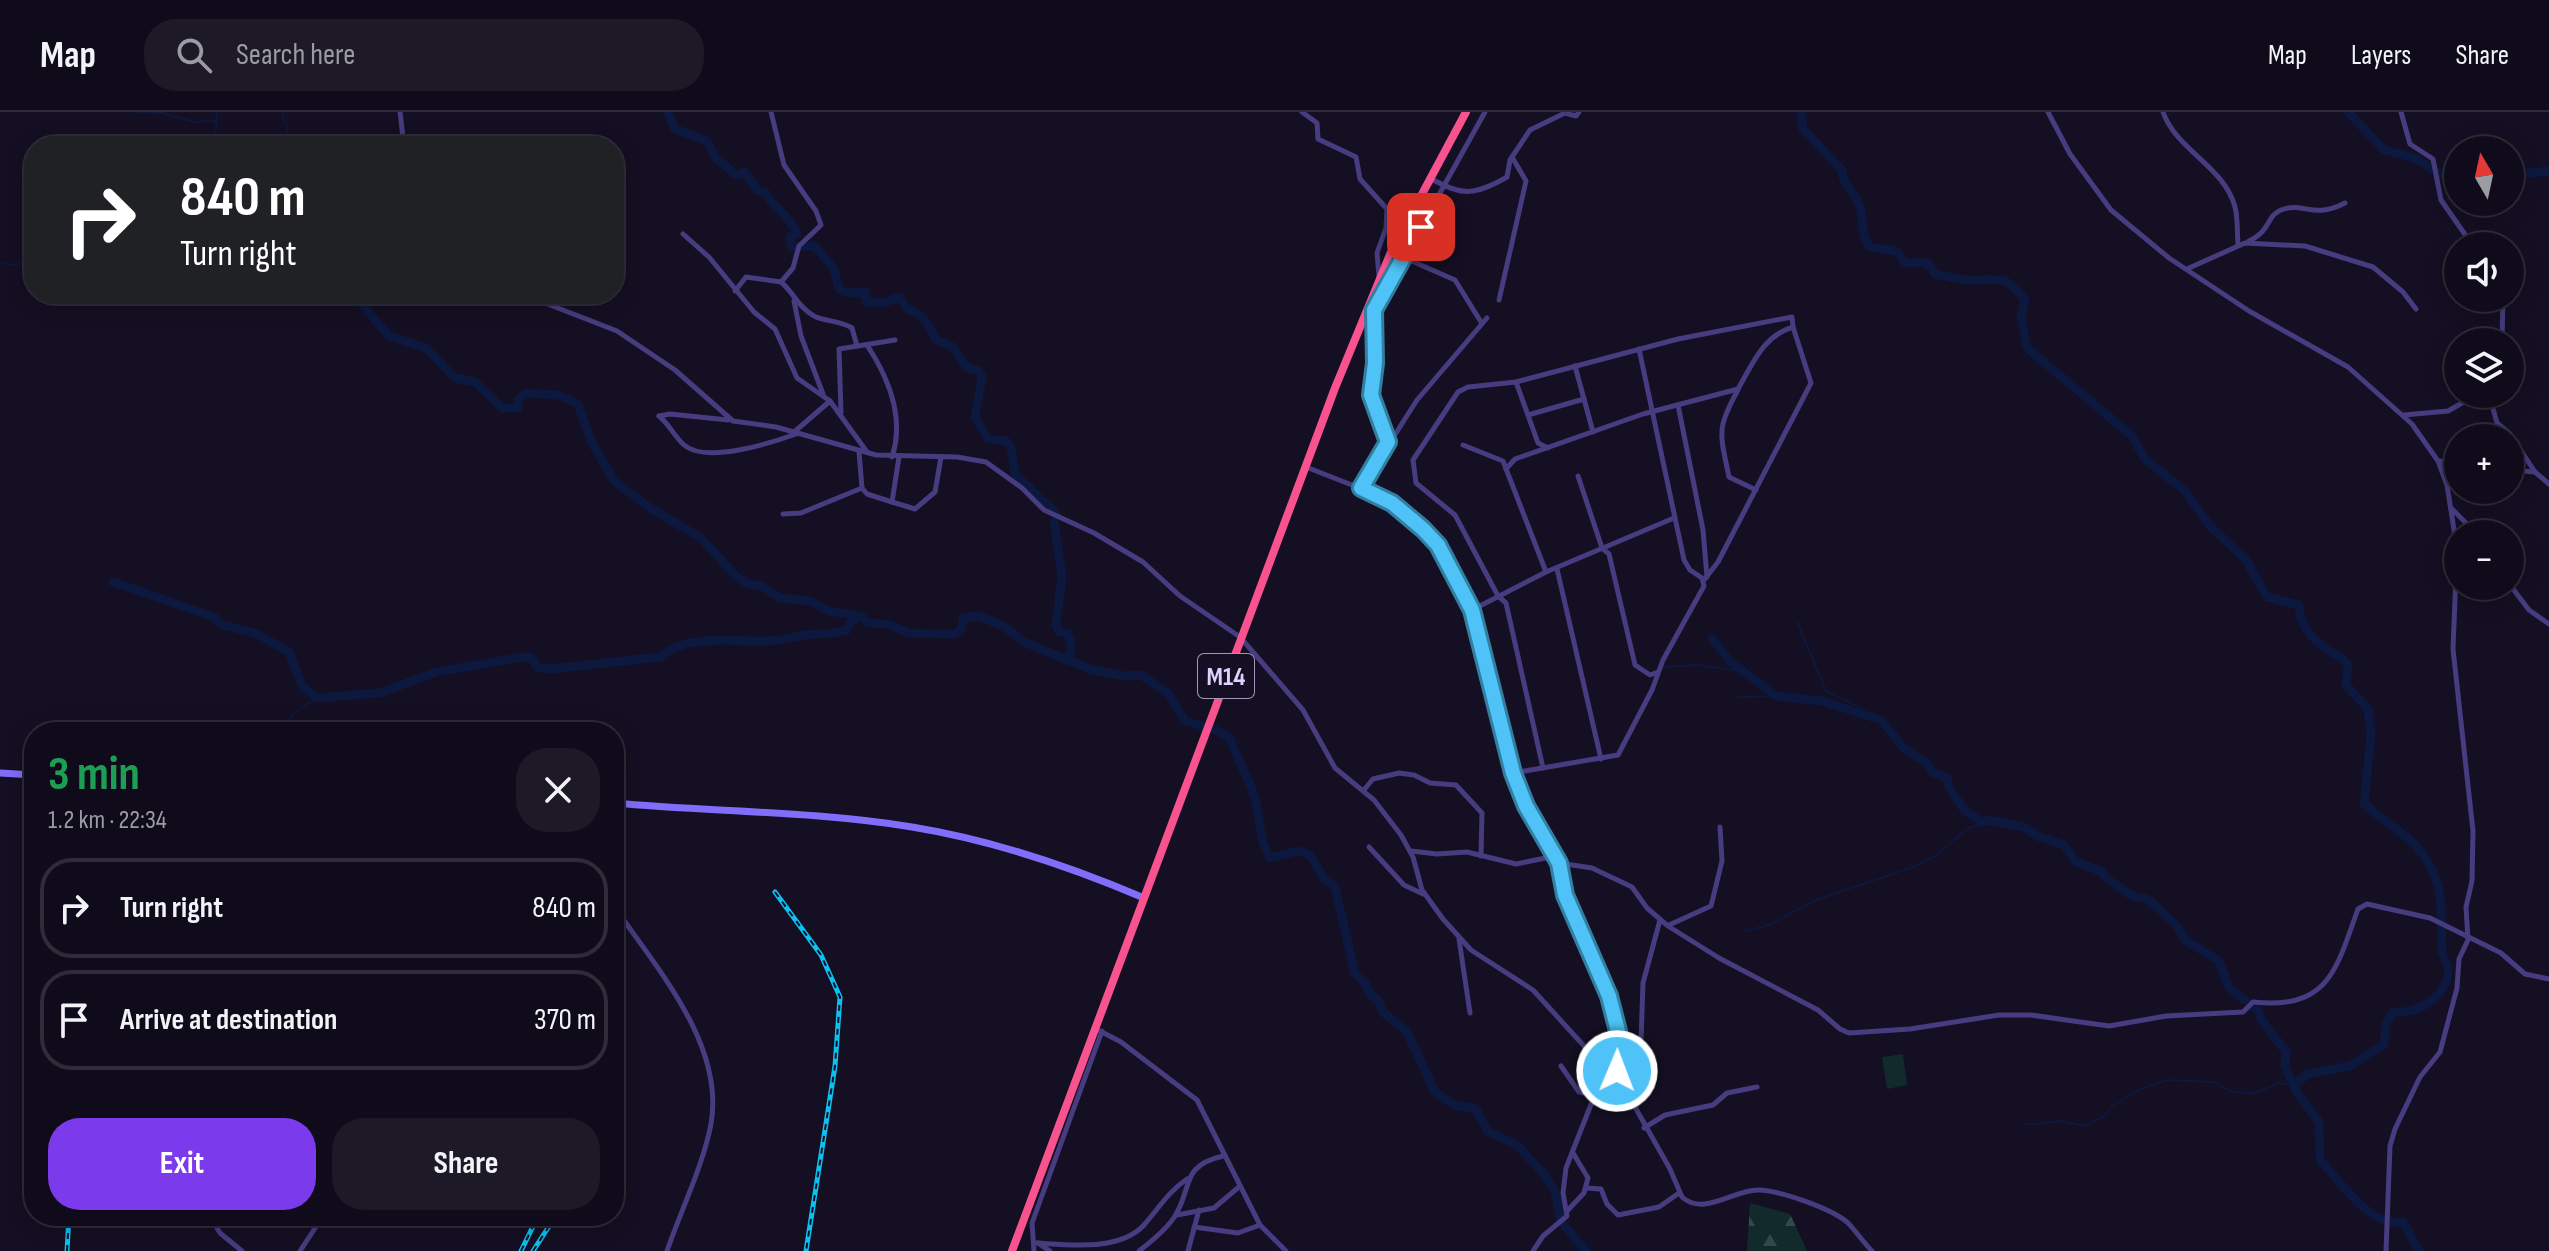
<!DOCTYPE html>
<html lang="en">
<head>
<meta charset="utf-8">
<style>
  body { margin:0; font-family:"Sofia Sans Condensed",sans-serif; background:#1d1927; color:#f1f3f6; height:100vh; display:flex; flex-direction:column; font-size:30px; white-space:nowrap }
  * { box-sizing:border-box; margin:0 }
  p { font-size:26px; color:#9b9ba2 }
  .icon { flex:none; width:44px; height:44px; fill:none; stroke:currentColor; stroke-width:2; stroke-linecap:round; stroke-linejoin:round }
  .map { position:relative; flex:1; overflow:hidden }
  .side { position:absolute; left:24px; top:610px; width:600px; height:504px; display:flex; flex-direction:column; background:#0f0b1a; border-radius:32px; box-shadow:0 4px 20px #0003,0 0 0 2px #2f2b39 }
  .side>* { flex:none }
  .top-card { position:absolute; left:24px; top:24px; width:600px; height:168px; border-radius:32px; box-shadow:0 4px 20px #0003,0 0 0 2px #2f2b39; background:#202124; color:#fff; overflow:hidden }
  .needle { width:52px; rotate:351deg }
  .buttons { position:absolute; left:2444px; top:24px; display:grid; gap:16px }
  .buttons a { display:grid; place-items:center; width:80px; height:80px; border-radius:50%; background:#0f0b1a; box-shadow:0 4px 20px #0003,0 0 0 2px #2f2b39; font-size:40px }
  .pin { position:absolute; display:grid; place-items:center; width:68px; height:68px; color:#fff; margin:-34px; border-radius:16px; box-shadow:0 4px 12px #0006 }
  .me { position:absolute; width:88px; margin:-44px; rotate:1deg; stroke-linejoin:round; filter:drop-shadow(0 0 6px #0008) }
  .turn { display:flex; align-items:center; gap:28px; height:168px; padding:0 24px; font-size:36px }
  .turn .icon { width:104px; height:104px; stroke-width:2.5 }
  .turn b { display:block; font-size:56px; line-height:68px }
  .round { display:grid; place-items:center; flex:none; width:84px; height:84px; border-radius:32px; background:#1d1927 }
  .headline { display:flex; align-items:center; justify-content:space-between; height:136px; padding:0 24px }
  h1 { font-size:48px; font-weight:700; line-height:60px; color:#1e9e55 }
  .cta { display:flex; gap:16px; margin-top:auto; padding:16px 24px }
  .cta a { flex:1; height:92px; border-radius:32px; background:#7c3aed; color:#fff; font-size:32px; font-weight:700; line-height:92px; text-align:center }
  .cta a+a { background:#1d1927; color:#f1f3f6 }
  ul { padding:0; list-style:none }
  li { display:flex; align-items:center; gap:24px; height:100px; margin:0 16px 12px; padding:0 8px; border:4px solid #2f2b39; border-radius:32px }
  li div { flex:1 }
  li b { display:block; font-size:30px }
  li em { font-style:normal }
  header { display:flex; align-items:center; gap:48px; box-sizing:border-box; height:112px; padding:0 40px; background:#0f0b1a; border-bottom:2px solid #2f2b39 }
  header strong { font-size:38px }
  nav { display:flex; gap:44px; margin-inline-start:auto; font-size:28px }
  .search { width:560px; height:72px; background:#1d1927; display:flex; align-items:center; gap:20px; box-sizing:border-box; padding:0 28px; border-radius:32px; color:#9b9ba2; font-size:30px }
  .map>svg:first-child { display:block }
  .forest { fill:url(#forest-firs) }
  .park { fill:#122a2c }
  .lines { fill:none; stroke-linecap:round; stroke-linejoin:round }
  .stream { stroke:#0c183e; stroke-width:2 }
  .river { stroke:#0c183e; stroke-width:9 }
  .street { stroke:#463c7f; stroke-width:5 }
  .secondary { stroke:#806df9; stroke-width:7 }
  .highway { stroke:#f8528f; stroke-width:8 }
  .rail-casing { stroke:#0ac1f1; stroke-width:5 }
  .rail { stroke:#140f22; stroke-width:2; stroke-dasharray:6; stroke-linecap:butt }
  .route-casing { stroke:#337fa1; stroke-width:20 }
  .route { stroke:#4fc3f7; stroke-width:14 }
  .labels { text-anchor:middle; stroke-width:8; stroke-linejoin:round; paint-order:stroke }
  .shield { fill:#140f22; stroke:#9f98bb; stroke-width:2 }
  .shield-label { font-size:26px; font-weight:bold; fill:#dbd2fd }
</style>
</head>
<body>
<header>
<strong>Map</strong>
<div class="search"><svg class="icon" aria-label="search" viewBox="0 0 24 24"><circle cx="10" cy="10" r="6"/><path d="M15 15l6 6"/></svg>Search here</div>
<nav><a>Map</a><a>Layers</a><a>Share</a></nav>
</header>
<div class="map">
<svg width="2549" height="1139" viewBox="0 0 2549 1139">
  <defs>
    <pattern id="forest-firs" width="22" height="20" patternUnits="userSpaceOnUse" patternTransform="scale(2)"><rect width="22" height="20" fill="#122a2c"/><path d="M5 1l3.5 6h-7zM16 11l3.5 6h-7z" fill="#34484c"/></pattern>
  </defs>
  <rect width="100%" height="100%" fill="#140f22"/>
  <!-- forest -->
  <path class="forest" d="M1750,1091L1790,1102L1807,1139H1747Z"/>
  <!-- park -->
  <path class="park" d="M1903,942L1907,973L1887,977L1882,945Z"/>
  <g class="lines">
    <!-- stream -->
    <g class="stream">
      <path d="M137,0L163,1L195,10L216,9"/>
      <path d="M217,0L215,29L222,34"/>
      <path d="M282,0L287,15L285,34"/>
      <path d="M0,150L14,153L34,149"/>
      <path d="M1797,509L1826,579L1861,596L1866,603"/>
      <path d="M1662,555L1697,553L1749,560"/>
      <path d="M1738,585L1776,584"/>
      <path d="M251,620H255"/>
      <path d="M279,620L295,600L317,586"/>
      <path d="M1746,819L1769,813L1816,788L1916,754L1937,743L1965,718L1983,711"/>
      <path d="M2022,1013L2061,1009L2084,1014L2105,1004L2111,995L2141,977L2167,968L2214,970L2232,980L2254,981L2280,971L2295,973"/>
    </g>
    <!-- river -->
    <g class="river">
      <path d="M668,0L675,17L707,29L715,45L736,63L744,60L758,79L765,80C774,97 791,105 797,122L790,125L792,135L815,134L834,157L839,177L848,181L865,180L866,190L883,191L900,185L907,197C921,200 931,214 935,227L953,235L967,256L978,258L982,265L975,305L988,327L1006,329L1011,336L1015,362L1056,401"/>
      <path d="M1801,0L1803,17L1842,58C1843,74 1853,79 1859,92C1865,107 1859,122 1870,135L1896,139L1906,151H1928L1935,162C1946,164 1957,168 1968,168C1997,169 2005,160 2025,188L2021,205L2027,236L2131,323L2145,347L2185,379L2209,413L2246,448L2267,485L2299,493C2300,533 2346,543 2348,554C2349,559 2346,567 2346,573L2368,597L2371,622L2364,692C2387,712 2411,723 2427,749C2446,779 2440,806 2442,839C2442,845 2447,850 2448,856C2450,884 2417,903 2393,900L2386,911L2384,932L2350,954L2307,962L2295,973"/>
      <path d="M2348,0L2384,38L2415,46L2442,63L2458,65"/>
      <path d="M2510,63L2549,59"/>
      <path d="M353,182L389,224L426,236L455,266L475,270L502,296H518V288L526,281L558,283L578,292L591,329L614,369L647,394L701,426L736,464L748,472L762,474L780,486L811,489L829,499L861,504L868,511L887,512L909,521L955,522L961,518L963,506L978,504L1004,514L1024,530L1090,557L1123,564L1141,563L1169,582L1185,609L1203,614"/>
      <path d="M1054,410L1062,464L1056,513L1059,520L1068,521L1071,531L1069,549"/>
      <path d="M113,470L214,505L222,513L255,521L289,540L302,574L317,586L380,581L436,560L523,545H531L538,556L551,557L660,545C688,521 733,530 767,529C780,529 791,525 804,523C818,521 832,523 847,518L851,509L861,504"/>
      <path d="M1712,527L1731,550L1776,584L1822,589L1881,608L1904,636L1928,652L1932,660L1947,666L1949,676L1965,699L1983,711L1988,708L2024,715L2039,725L2064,733L2076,750L2103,760L2105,765L2132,784L2148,787L2178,815L2185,828L2219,849L2229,876L2259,899L2261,907L2286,940L2285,954L2297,981L2319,1010L2320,1048C2340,1068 2370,1117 2403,1110L2419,1139"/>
      <path d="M1214,617L1230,626C1236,646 1248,663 1254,684C1261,705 1258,726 1270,746L1298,739L1310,743L1324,766L1335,775L1355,862L1366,872L1371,884L1378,888L1383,900L1407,920L1435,980L1454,993L1476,997L1488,1020L1517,1033L1543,1061L1555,1079L1561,1110L1586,1139"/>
    </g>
    <!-- street -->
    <g class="street">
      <path d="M400,0L404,34"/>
      <path d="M771,0L784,53L816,99L821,113L799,134L793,156L781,170"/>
      <path d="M1302,0L1317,11L1318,27L1356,45L1360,67L1387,97L1386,116L1377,141L1379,164"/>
      <path d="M2048,0L2070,42L2111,98L2169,146L2249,199L2348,255L2412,312L2438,349L2447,373L2457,437L2453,537L2473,719L2472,769L2466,795L2468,828L2459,847L2457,876L2440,940L2420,965L2395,1017L2390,1034L2386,1139"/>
      <path d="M2163,0C2176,38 2224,54 2235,95C2238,106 2237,121 2238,133"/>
      <path d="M2401,0L2410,32L2433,47L2441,88L2473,134"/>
      <path d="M1430,66C1462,85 1476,83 1507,65L1510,48L1530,18L1565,1L1576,4L1579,0"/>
      <path d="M683,122L709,145L754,200L775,217L797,266L830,289L867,340"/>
      <path d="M2249,129C2272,118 2266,104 2281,98C2304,89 2312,108 2345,91"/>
      <path d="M1391,140L1455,168L1481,210"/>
      <path d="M2189,156L2245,131L2305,134L2373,155L2403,180L2416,197"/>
      <path d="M735,179L746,165L781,170C794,181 798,195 814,204C826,210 839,208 852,216L857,234"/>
      <path d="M522,182L617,219L675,258L733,309L776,315L876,343L957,345L986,350L1022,376L1044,398L1094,421L1143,450L1180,484L1240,525L1303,598L1335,656L1374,688L1401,723L1413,745L1422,778L1443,807L1471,838L1533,878L1605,957"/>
      <path d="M1499,188L1526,69L1512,45"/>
      <path d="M794,189L801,224L823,282"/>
      <path d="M1374,197L1375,251L1371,283L1388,330"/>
      <path d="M1374,198L1403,146L1402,140L1421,115L1485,0"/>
      <path d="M2502,230L2503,186"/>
      <path d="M867,233C888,265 905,306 892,345"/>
      <path d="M1575,254L1593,320"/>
      <path d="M1516,270L1538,331L1548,336"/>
      <path d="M1738,278C1716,317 1720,321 1729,365L1756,378"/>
      <path d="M2489,282L2497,311L2510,322L2535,360"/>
      <path d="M1678,293L1703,418L1707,465"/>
      <path d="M841,300L839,237L895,228"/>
      <path d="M1528,303L1584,287"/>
      <path d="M2404,303L2448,299L2478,282"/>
      <path d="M659,304C669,312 674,324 684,333C706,352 771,331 796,322"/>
      <path d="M659,304L670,302L728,308"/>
      <path d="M793,321L830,289"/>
      <path d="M1463,333L1503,349L1546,460"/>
      <path d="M899,345L892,390L915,397L935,380L941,345"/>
      <path d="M2439,349L2458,351"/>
      <path d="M1306,355L1380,384L1423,417L1438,433L1472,498L1517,672L1539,719L1559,751L1565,783L1609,884L1619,923L1618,965L1670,1057L1682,1085C1704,1105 1734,1077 1759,1078C1781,1079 1830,1096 1847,1110C1856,1119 1863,1130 1872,1139"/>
      <path d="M1506,357L1515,347L1643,302L1738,277C1753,251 1763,224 1793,215L1792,205L1678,227L1516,270L1468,275L1458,280L1413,348L1416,371L1455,403L1498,484L1506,491L1543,656"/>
      <path d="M2510,358L2535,360L2549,372"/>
      <path d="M1578,364L1602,436L1609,442L1635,553L1650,563L1658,560"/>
      <path d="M862,376L867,382L892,390"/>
      <path d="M1361,376L1417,288L1487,206"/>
      <path d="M2452,397L2477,422"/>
      <path d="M783,402L801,401L862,376L859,340"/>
      <path d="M1557,457L1601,647"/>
      <path d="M1704,468L1718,450L1811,271L1793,215"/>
      <path d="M2510,473L2529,498L2549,512"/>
      <path d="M1472,498L1546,460L1674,406"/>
      <path d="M1513,661L1618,643L1652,578L1663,548L1704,474L1702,466L1690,458L1684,448L1639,237"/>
      <path d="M1363,679L1373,667L1399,661L1414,663L1430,671L1456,673L1482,701L1481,744"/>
      <path d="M1369,735L1404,773L1423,782"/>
      <path d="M1411,739L1437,742L1467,740L1516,752L1555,744"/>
      <path d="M1559,751L1592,756L1632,775L1647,796L1668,814L1719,846L1818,898L1840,917L1849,921L1910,917L1999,903H2031L2109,914L2166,904L2243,900L2253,890C2329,898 2336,858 2358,797L2367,792L2430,806L2501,841L2525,862L2549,867"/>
      <path d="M614,794C656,856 725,932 711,1012C703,1054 681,1098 667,1139"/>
      <path d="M1669,813L1711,794L1722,749L1720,715"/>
      <path d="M1459,827L1470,901"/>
      <path d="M1096,917L1121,930L1197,988L1260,1113L1286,1139"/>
      <path d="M1561,954L1579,980L1596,983"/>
      <path d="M1644,1016L1665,1003L1713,993L1727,981L1757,975"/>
      <path d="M1586,1076L1601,1077L1607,1092L1618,1103L1659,1095L1679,1081"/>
      <path d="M1567,1099L1584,1081L1588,1066L1573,1041"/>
      <path d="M1177,1103L1214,1096L1240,1074"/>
      <path d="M210,1104L220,1121L242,1139"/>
      <path d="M1194,1115L1238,1121L1260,1113"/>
      <path d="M1037,1131C1072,1133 1120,1139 1144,1113C1158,1097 1169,1079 1187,1067"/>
      <path d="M1038,1131L1050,1139"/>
      <path d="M300,1139L323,1104"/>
      <path d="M1034,1139L1032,1111L1102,919"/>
      <path d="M1139,1139C1152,1129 1167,1117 1175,1104C1193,1075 1180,1054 1223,1044"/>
      <path d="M1188,1139L1199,1098"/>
      <path d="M1533,1139L1543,1124L1567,1104L1563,1081L1566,1056L1605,957L1617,941H1627L1641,929L1643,871L1660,808"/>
    </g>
    <!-- secondary -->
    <g class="secondary">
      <path d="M0,661L34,663"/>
      <path d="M614,691C713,700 813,699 912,715C992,728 1069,754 1144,786"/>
    </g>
    <!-- highway -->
    <path class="highway" d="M1012,1139L1335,276L1391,140L1466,0"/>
    <!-- rail casing -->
    <g class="rail-casing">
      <g id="rail">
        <path d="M31,696L34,705"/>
        <path d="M775,780L821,843L840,885L835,954L806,1139"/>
        <path d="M67,1139L69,1104"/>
        <path d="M521,1139L538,1104"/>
        <path d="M533,1139L555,1105"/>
      </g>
    </g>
    <!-- rail -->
    <use href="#rail" class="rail"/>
  </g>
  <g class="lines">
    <!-- route casing -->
    <g class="route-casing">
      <path id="route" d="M1421,115L1402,140L1403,146L1374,198L1375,251L1371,283L1388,330L1361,376L1392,391L1423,417L1438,433L1472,498L1513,661L1526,694L1559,751L1565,783L1609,884L1619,923L1617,959"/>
    </g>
    <!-- route -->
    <use href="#route" class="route"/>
  </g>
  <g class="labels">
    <!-- shield labels -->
    <rect class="shield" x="1198" y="542" width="56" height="44" rx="6"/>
    <g class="shield-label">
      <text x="1226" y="573">M14</text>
    </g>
  </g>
</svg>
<div class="buttons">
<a><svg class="needle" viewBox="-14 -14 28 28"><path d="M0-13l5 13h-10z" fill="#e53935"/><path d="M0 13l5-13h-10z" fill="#9b9ba2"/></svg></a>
<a><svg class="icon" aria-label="sound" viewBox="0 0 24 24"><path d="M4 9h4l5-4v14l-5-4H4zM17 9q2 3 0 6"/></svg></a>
<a><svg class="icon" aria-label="layers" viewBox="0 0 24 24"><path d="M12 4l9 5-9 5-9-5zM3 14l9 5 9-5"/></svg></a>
<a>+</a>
<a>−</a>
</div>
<div class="pin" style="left:1421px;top:115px;background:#d93025"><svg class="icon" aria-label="arrive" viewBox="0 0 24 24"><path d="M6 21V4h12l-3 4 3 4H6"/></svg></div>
<svg class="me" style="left:1617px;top:959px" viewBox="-20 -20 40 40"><circle r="17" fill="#4fc3f7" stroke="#fff" stroke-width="3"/><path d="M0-11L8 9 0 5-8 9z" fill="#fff"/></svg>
<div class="top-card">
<div class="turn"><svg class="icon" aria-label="right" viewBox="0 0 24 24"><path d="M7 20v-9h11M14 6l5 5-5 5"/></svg><div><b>840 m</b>Turn right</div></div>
</div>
<section class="side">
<div class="headline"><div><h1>3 min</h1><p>1.2 km · 22:34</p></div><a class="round"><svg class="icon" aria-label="close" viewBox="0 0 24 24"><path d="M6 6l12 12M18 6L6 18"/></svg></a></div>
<ul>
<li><svg class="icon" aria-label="right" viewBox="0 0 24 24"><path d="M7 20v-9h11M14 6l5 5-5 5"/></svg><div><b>Turn right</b></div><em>840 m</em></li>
<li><svg class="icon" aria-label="arrive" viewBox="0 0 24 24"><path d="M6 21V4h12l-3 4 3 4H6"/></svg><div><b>Arrive at destination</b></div><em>370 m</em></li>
</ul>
<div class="cta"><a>Exit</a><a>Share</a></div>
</section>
</div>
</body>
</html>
